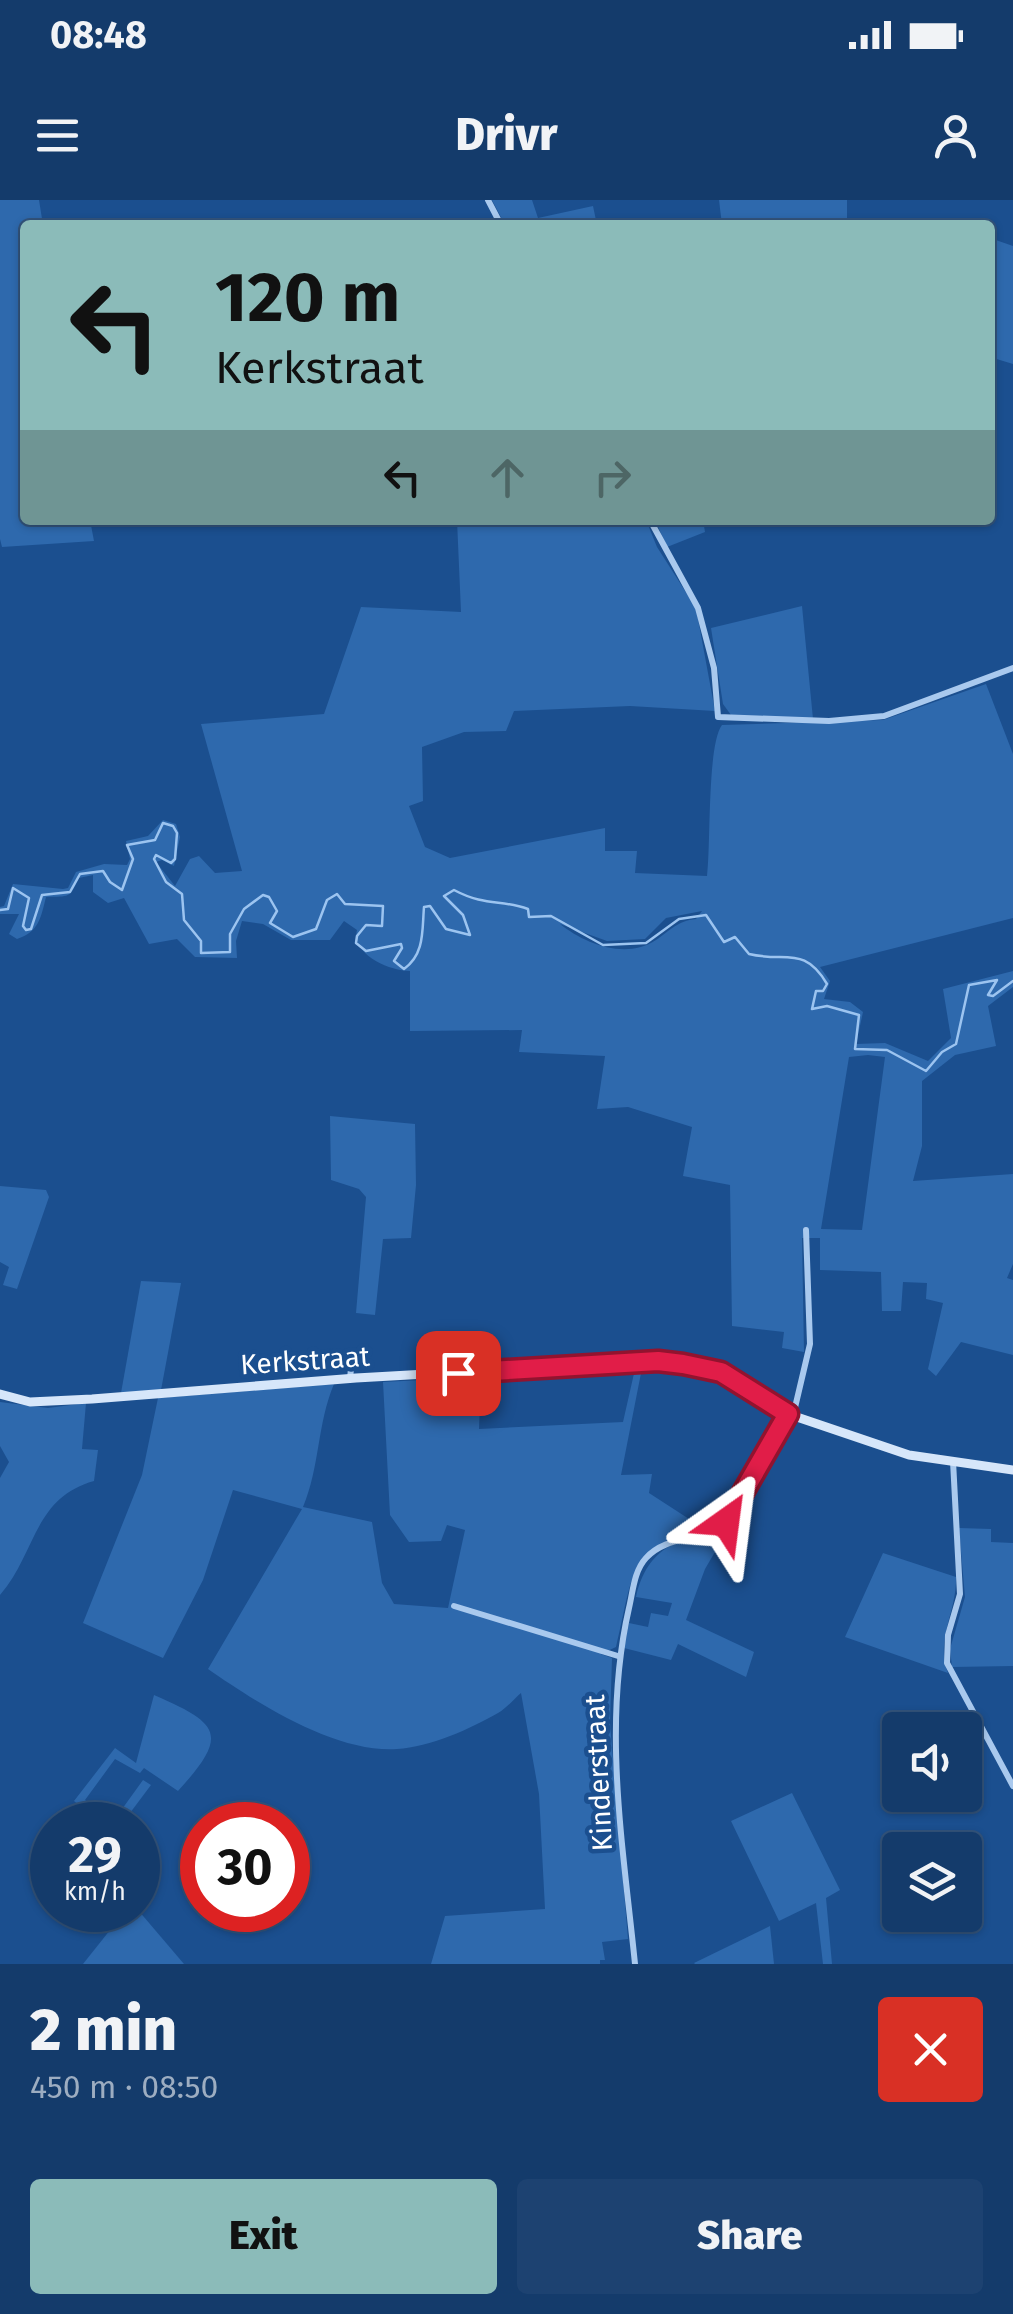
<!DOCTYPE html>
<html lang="en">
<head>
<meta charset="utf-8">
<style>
  body { margin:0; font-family:"Fira Sans",sans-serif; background:#1d4271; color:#f1f3f6; height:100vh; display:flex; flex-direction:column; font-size:38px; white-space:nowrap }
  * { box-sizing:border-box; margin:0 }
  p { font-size:32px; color:#9dadc1 }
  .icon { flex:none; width:55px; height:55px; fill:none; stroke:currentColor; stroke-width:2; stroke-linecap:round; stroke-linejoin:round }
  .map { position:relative; height:1764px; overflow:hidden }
  .details { display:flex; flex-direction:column; background:#143b6b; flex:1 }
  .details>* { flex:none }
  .top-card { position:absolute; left:20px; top:20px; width:975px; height:305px; border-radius:10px; box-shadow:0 2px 8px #0004,0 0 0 2px #33557e; background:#8bbbb9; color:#111; overflow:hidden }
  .tools { position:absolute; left:882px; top:1512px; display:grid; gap:20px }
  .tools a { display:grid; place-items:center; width:100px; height:100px; border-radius:10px; background:#143b6b; box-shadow:0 2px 8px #0004,0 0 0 2px #33557e; font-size:50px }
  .speed { position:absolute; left:30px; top:1602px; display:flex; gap:20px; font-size:50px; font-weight:700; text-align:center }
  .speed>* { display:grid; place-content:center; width:130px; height:130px; border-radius:50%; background:#143b6b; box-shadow:0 2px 8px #0004,0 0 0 2px #33557e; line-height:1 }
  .speed small { font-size:25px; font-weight:400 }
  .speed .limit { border:15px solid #d22; background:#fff; color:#111 }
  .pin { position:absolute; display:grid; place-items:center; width:85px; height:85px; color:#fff; margin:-42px; border-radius:20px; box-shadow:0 5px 15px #0006 }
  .me { position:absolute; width:110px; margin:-55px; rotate:31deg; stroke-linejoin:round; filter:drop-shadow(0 0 8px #0008) }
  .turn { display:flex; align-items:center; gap:35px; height:210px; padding:0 30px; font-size:45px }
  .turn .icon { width:130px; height:130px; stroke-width:2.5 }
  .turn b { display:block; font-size:70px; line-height:85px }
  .lanes { display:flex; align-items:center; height:95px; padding:0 30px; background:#0003; justify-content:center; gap:50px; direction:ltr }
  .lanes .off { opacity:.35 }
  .round { display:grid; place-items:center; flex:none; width:105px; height:105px; border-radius:10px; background:#1d4271 }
  .head { display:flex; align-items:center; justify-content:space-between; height:170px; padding:0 30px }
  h1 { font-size:60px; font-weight:800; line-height:75px }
  .cta { display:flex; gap:20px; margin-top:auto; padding:20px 30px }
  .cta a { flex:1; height:115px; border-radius:10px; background:#8bbbb9; color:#111; font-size:40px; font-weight:800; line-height:115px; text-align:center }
  .cta a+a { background:#1d4271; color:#f1f3f6 }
  .status { display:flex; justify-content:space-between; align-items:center; height:70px; padding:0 50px; background:#143b6b; direction:ltr }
  .status svg { height:28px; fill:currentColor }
  header { display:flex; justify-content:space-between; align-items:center; height:130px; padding:0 30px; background:#143b6b; font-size:45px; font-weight:800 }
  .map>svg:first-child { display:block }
  .green { fill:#2e69ad; fill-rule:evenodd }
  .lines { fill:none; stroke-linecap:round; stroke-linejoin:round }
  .stream { stroke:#9cc4f0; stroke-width:2.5 }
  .street { stroke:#a9c9ee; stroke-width:6 }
  .secondary { stroke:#d6e6fa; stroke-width:9 }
  .route-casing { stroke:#92132f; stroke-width:25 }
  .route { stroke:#e11d48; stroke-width:18 }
  .labels { text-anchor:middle; stroke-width:9; stroke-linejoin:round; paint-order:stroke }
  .street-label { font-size:28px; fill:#fff; stroke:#1b4f8f }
</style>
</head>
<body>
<div class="status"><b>08:48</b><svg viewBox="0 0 49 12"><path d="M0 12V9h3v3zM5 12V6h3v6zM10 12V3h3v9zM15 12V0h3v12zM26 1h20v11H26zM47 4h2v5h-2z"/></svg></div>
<header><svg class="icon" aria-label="menu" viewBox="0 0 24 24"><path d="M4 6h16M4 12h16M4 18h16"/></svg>Drivr<svg class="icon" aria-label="person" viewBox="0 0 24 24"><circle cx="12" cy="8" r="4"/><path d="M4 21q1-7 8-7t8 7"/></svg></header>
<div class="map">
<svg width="1013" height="1764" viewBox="0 0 1013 1764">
  <rect width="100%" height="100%" fill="#1b4f8f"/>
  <!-- green -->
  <g class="green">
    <path d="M0,0H39L43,25H25V320H90L94,341L2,347L0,339Z"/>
    <path d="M492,0H532L538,18L593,6L597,25H505Z"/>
    <path d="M719,0H847V25H722Z"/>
    <path d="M990,38L1013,46V164L990,157Z"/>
    <path d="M457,320H646L657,347L696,408L715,511L630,506L514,511L506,531L464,532L422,547L423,601L409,606L425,647L450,658L605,628V651H637L635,673L707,676C711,644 707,545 722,525L883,520L986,484L1013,554V718L820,767L830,781L824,799L850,802L863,812L856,844L885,843L928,861L951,838L943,789L1013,771V787L988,806L996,846L955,855L922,881V946L913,981L1013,974V1064L1007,1078L1013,1080V1155L961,1142L936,1176L928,1169L943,1103L926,1099L927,1083L903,1082L901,1111H882L881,1072L820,1070V1038H802L804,1152L782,1148L784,1132L732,1126L730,985L683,976L692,927L628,907L597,909L605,856L519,852L522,830L410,831V771C389,771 351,754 357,730L344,721L330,740H291L263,724L242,721L236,741L237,758L195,757L177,739L149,744L124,698L108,703L93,692V675L79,678C69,699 70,696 46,697C41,717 39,732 17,739L9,734L19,714H0V707L4,706L13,684L63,689L68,688L76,672L104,664L127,665L130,659L126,641L148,636L163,620L176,624L180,637L174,666L162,660L156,662L175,686L190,659L199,656L215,673L242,671L201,524L324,514L361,407L461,412ZM702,711L696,719C677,721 671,730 656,740C626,760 585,744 560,724L607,741L645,739L666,718ZM868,855L885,857L862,1030L821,1029L849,857Z"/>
    <path d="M655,320H703L705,332L667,347Z"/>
    <path d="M802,406L813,519L731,515L723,504L711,428Z"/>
    <path d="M330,916L415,924L416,985L411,1038L383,1039L375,1115L356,1113L366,997L359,989L331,980Z"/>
    <path d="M0,986L46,990L49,997L17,1089L3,1085L9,1067L0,1062Z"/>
    <path d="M141,1081L181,1083L161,1190L121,1193Z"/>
    <path d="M642,1168L621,1275L652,1274L649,1293L703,1328C625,1350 634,1375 616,1447L601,1454L612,1458L610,1523L628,1739L602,1742L605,1760H600V1764H431L445,1716L545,1709L539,1594L521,1493C514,1499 507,1508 498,1513C470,1529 430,1547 397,1549C335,1553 257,1503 208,1469L302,1309L233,1290L203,1380L163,1458L83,1423L142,1275L158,1198L334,1184C317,1224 320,1267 303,1307L372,1322L382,1383L394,1404L448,1408L465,1330L447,1325L441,1341L409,1342L390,1315L383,1182L481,1177L479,1229L623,1222L635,1169Z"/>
    <path d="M0,1202L48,1208L86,1203L82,1249L98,1250L94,1281C33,1298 36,1354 0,1395V1278L9,1262L0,1246Z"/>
    <path d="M729,1328L705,1369L686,1420L754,1452L746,1477L678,1444L671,1460L624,1448L629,1423L648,1427L651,1413L668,1416L672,1403L636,1397C648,1345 680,1338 729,1328Z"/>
    <path d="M959,1328L991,1329V1342L1013,1343V1466L952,1467L950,1449L965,1397Z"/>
    <path d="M883,1353L956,1377C957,1412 935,1439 948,1473L845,1437Z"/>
    <path d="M154,1495C221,1524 229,1535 178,1591L144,1568L140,1573L115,1559L85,1600L112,1623L143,1580L151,1585L121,1625H103L74,1601L115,1548L136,1563Z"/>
    <path d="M792,1593L840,1690L826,1698L832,1764H823L816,1703L779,1721L731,1621Z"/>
    <path d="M126,1710H138L184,1764H83Z"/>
    <path d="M770,1726L774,1764H695L694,1763Z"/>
  </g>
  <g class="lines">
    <!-- stream -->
    <path class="stream" d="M0,710L8,709L13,688L29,698L23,726L26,730L31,729L42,695L70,692L80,674L103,671L110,682L122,690L133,659L127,645L155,640L163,623L173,626L177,633L175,659L171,663L156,655L154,659L166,682L182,694L184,720L201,741V753L230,752V734L244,709L263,695L269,697L277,711L270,723L293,737L316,729L327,700L337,694L345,704L383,706L382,726L366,725L357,736L356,743L366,751L401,744L402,748L394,761L404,769C425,754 422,730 424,707L430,706L446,729L470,735L463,715L444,696L454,690C486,707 501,699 528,709L529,717L551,716L603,745L646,743L679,719L706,715L724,742L735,737L749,754C786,763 804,745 827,784L823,791H816L812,809L827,806L859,815L855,849L887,850L926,871L942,852L956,844L969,785L997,780L988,795L993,796L1013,781"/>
    <!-- street -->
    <g class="street">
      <path d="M488,0L501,25"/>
      <path d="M650,320L698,408L714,468L718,517L829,521L884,516L1013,468"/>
      <path d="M350,1179L352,1158"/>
      <path d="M793,1216L810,1144L806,1030"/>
      <path d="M953,1261L960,1394L948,1435L947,1463L1013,1586"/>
      <path d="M454,1406L618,1456"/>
      <path d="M635,1764C623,1645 602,1526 629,1408C633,1391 634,1371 646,1358C667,1335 699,1342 722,1325C740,1312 775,1237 788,1214"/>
    </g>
    <!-- secondary -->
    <path class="secondary" d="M0,1194L30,1202L92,1199L356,1178L658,1161L721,1172L788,1214L909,1255L1013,1270"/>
  </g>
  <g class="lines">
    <!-- route casing -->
    <g class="route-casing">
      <path id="route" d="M458,1173L658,1161L683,1164L721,1172L788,1214L726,1322"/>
    </g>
    <!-- route -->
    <use href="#route" class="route"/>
  </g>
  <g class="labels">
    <!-- street labels -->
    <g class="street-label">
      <text transform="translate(305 1160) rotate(-4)" y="10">Kerkstraat</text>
      <text transform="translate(598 1573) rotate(-93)" y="10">Kinderstraat</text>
    </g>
  </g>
</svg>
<div class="tools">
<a><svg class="icon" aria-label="sound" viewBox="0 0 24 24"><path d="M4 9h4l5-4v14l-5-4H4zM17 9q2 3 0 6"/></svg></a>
<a><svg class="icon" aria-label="layers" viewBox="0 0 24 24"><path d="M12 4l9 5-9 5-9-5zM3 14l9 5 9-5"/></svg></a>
</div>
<div class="speed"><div>29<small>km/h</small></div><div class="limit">30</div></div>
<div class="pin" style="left:458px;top:1173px;background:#d93025"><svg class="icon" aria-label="arrive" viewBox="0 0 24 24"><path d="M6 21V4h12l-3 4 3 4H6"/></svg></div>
<svg class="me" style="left:726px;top:1322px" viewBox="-20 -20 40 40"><path d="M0-17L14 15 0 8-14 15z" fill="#e11d48" stroke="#fff" stroke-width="4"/></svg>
<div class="top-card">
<div class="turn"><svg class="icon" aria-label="left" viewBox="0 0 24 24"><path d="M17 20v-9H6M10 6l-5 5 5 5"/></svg><div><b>120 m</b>Kerkstraat</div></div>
<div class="lanes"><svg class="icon" aria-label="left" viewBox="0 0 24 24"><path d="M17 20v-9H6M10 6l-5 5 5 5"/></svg><svg class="icon off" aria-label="ahead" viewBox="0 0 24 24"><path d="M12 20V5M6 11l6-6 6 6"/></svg><svg class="icon off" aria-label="right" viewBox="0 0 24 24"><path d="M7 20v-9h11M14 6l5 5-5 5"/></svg></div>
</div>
</div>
<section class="details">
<div class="head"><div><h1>2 min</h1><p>450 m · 08:50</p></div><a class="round" style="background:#d93025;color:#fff"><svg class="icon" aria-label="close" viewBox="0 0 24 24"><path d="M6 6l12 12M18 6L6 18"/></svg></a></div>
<div class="cta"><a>Exit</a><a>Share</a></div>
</section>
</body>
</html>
